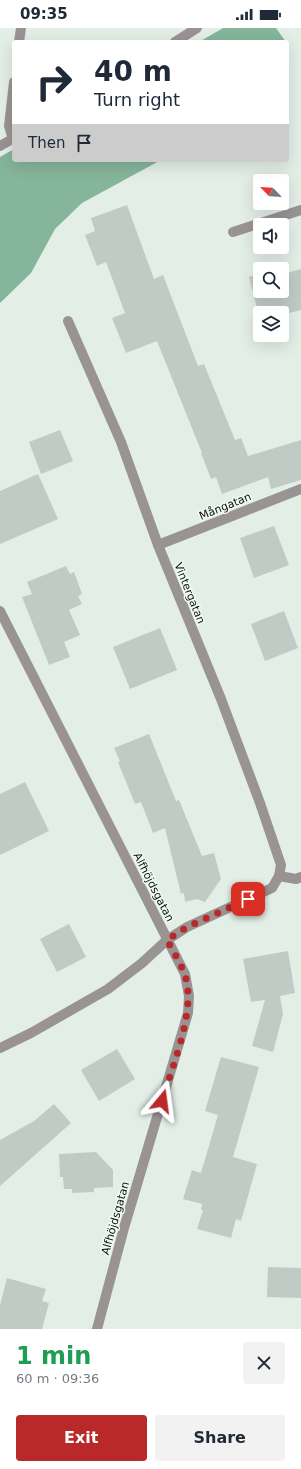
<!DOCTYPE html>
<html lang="en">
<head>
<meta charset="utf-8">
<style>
  body { margin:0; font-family:"DejaVu Sans",sans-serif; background:#f2f2f3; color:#1f2937; height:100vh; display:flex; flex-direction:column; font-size:15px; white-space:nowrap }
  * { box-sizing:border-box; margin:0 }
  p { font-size:13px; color:#747a83 }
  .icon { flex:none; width:22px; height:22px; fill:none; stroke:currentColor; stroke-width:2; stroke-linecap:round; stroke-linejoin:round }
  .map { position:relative; height:1301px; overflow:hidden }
  .details { display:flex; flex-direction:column; background:#fff; flex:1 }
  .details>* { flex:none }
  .guide { position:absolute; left:12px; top:12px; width:277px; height:122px; border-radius:4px; box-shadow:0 4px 16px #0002; background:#fff; color:#1f2937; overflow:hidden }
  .needle { width:26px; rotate:295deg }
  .tools { position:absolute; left:253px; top:146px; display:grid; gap:8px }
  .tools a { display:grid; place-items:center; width:36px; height:36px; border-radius:4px; background:#fff; box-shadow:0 4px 16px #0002; font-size:20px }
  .pin { position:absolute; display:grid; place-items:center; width:34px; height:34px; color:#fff; margin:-17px; border-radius:8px; box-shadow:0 2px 6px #0006 }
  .me { position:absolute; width:44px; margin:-22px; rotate:16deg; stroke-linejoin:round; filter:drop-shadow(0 0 3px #0008) }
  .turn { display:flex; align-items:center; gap:14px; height:84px; padding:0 16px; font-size:18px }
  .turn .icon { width:52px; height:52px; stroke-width:2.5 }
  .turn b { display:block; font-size:28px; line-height:34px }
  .then { display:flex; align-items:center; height:38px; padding:0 16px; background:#0003; gap:8px; font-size:15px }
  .round { display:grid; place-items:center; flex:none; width:42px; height:42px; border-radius:4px; background:#f2f2f3 }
  .head { display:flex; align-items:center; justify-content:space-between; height:68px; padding:0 16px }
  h1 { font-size:24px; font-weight:600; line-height:30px; color:#1e9e55 }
  .cta { display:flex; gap:8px; margin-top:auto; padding:8px 16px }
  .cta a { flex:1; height:46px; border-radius:4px; background:#b92929; color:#fff; font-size:16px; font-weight:600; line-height:46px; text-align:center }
  .cta a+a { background:#f2f2f3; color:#1f2937 }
  .status { display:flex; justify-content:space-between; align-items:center; height:28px; padding:0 20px; background:#fff; direction:ltr }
  .status svg { height:11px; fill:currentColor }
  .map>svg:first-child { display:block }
  .forest { fill:#85b59a }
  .building { fill:#c1cbc5 }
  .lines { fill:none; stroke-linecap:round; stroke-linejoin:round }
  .minor { stroke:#999493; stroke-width:10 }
  .route { stroke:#b92929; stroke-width:7; stroke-dasharray:0 12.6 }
  .labels { text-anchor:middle; stroke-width:3; stroke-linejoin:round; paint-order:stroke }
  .street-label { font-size:11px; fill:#0d100e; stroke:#f0fbf5 }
</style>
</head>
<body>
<div class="status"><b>09:35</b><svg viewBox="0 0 49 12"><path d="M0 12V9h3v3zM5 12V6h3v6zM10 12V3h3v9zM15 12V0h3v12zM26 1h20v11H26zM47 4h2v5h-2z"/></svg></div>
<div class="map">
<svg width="301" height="1301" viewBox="0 0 301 1301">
  <rect width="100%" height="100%" fill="#e3eee7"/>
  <!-- forest -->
  <g class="forest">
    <path d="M223,0H276L286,14H199Z"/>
    <path d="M14,121V132H161L82,175L55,201L31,245L0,275V129Z"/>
  </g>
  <!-- building -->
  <g class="building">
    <path d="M127,177L154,251L163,247L198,338L204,336L235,412L241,410L248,428L301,412V452L271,461L268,449L222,466L216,449L211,451L201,425H202L157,313L126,325L112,290L125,285L106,234L97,238L85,207L95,203L91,190Z"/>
    <path d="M282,240L283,246L301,241V282L282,287V285H260V292L249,249L260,246V263H282V241H279Z"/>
    <path d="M60,402L73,433L41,446L29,414Z"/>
    <path d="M38,446L58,491L0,516V463Z"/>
    <path d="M274,498L289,537L254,550L240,510Z"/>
    <path d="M66,538L70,546L74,544L82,566L78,568L82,576L69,582L80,607L64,614L70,629L49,637L22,569L32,566L27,554Z"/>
    <path d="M284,583L298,620L265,633L251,596Z"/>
    <path d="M160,600L177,642L130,661L113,619Z"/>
    <path d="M149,706L176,773L179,772L202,828L214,825L221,851L205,874L197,871L185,874L184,865L181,866L165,800L153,805L141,774L135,776L118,734L120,733L114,720Z"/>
    <path d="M25,754L49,803L0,827V766Z"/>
    <path d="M69,896L86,929L57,944L40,911Z"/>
    <path d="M288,923L295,965L280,968L283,986L273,1024L252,1018L265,972L251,974L243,931Z"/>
    <path d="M117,1021L135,1051L99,1073L81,1042Z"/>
    <path d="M221,1029L259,1039L233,1129L257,1136L241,1193L236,1191L231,1210L197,1201L203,1182H201L202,1176L183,1171L192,1142L201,1145L218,1087L205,1083Z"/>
    <path d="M54,1076L71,1095L0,1158V1112L34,1093Z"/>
    <path d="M96,1124L113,1142V1159L94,1160V1164L72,1165V1161H64L63,1149H60L59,1126Z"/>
    <path d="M268,1239L301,1240V1270L267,1269Z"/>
    <path d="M7,1250L46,1261L42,1273L49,1275L42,1301H0V1277Z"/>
  </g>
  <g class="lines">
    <!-- minor -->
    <g class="minor">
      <path d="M19,14L21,0"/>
      <path d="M175,14L197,0"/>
      <path d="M13,111L9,98L14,54"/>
      <path d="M0,118L14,110"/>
      <path d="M233,204L301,182"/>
      <path d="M68,293L121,414L158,517L221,671L260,775L281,837L279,848"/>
      <path d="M158,517L301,461"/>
      <path d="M0,583L185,946L189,968L188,985L124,1200L97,1301"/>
      <path d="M0,1020L31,1005L108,961L142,935L167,912L187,899L272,860L279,848L296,851L301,849"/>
    </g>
  </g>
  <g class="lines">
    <!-- route -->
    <path class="route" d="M162,1073C172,1038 198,979 184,945C180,934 173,923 167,912L187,899L248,871"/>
  </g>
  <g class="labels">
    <!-- street labels -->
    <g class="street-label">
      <text transform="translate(225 478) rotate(-22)" y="4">Mångatan</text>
      <text transform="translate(190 565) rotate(68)" y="4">Vintergatan</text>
      <text transform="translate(154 859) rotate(63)" y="4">Alfhöjdsgatan</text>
      <text transform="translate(115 1190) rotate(-74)" y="4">Alfhöjdsgatan</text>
    </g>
  </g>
</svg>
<div class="tools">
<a><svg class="needle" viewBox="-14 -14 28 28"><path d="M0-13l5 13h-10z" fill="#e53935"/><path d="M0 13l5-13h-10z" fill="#747a83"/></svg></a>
<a><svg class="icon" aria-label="sound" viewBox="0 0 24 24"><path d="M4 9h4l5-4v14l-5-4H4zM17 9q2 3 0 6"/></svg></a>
<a><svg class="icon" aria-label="search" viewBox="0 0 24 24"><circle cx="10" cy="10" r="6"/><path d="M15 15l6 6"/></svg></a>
<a><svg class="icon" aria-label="layers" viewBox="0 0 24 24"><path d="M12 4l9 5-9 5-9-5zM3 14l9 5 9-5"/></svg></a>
</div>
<div class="pin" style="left:248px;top:871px;background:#d93025"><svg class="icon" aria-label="arrive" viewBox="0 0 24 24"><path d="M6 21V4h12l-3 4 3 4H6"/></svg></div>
<svg class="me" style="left:162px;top:1073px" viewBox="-20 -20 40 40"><path d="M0-17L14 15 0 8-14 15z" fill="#b92929" stroke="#fff" stroke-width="4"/></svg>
<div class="guide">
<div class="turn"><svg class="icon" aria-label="right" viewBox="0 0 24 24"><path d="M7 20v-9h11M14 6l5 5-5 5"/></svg><div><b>40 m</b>Turn right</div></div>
<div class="then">Then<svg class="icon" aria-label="arrive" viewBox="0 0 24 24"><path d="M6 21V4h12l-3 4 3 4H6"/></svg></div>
</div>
</div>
<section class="details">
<div class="head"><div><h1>1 min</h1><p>60 m · 09:36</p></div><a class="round"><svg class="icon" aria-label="close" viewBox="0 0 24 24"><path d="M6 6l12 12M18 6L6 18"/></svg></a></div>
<div class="cta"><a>Exit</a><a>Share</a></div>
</section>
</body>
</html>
